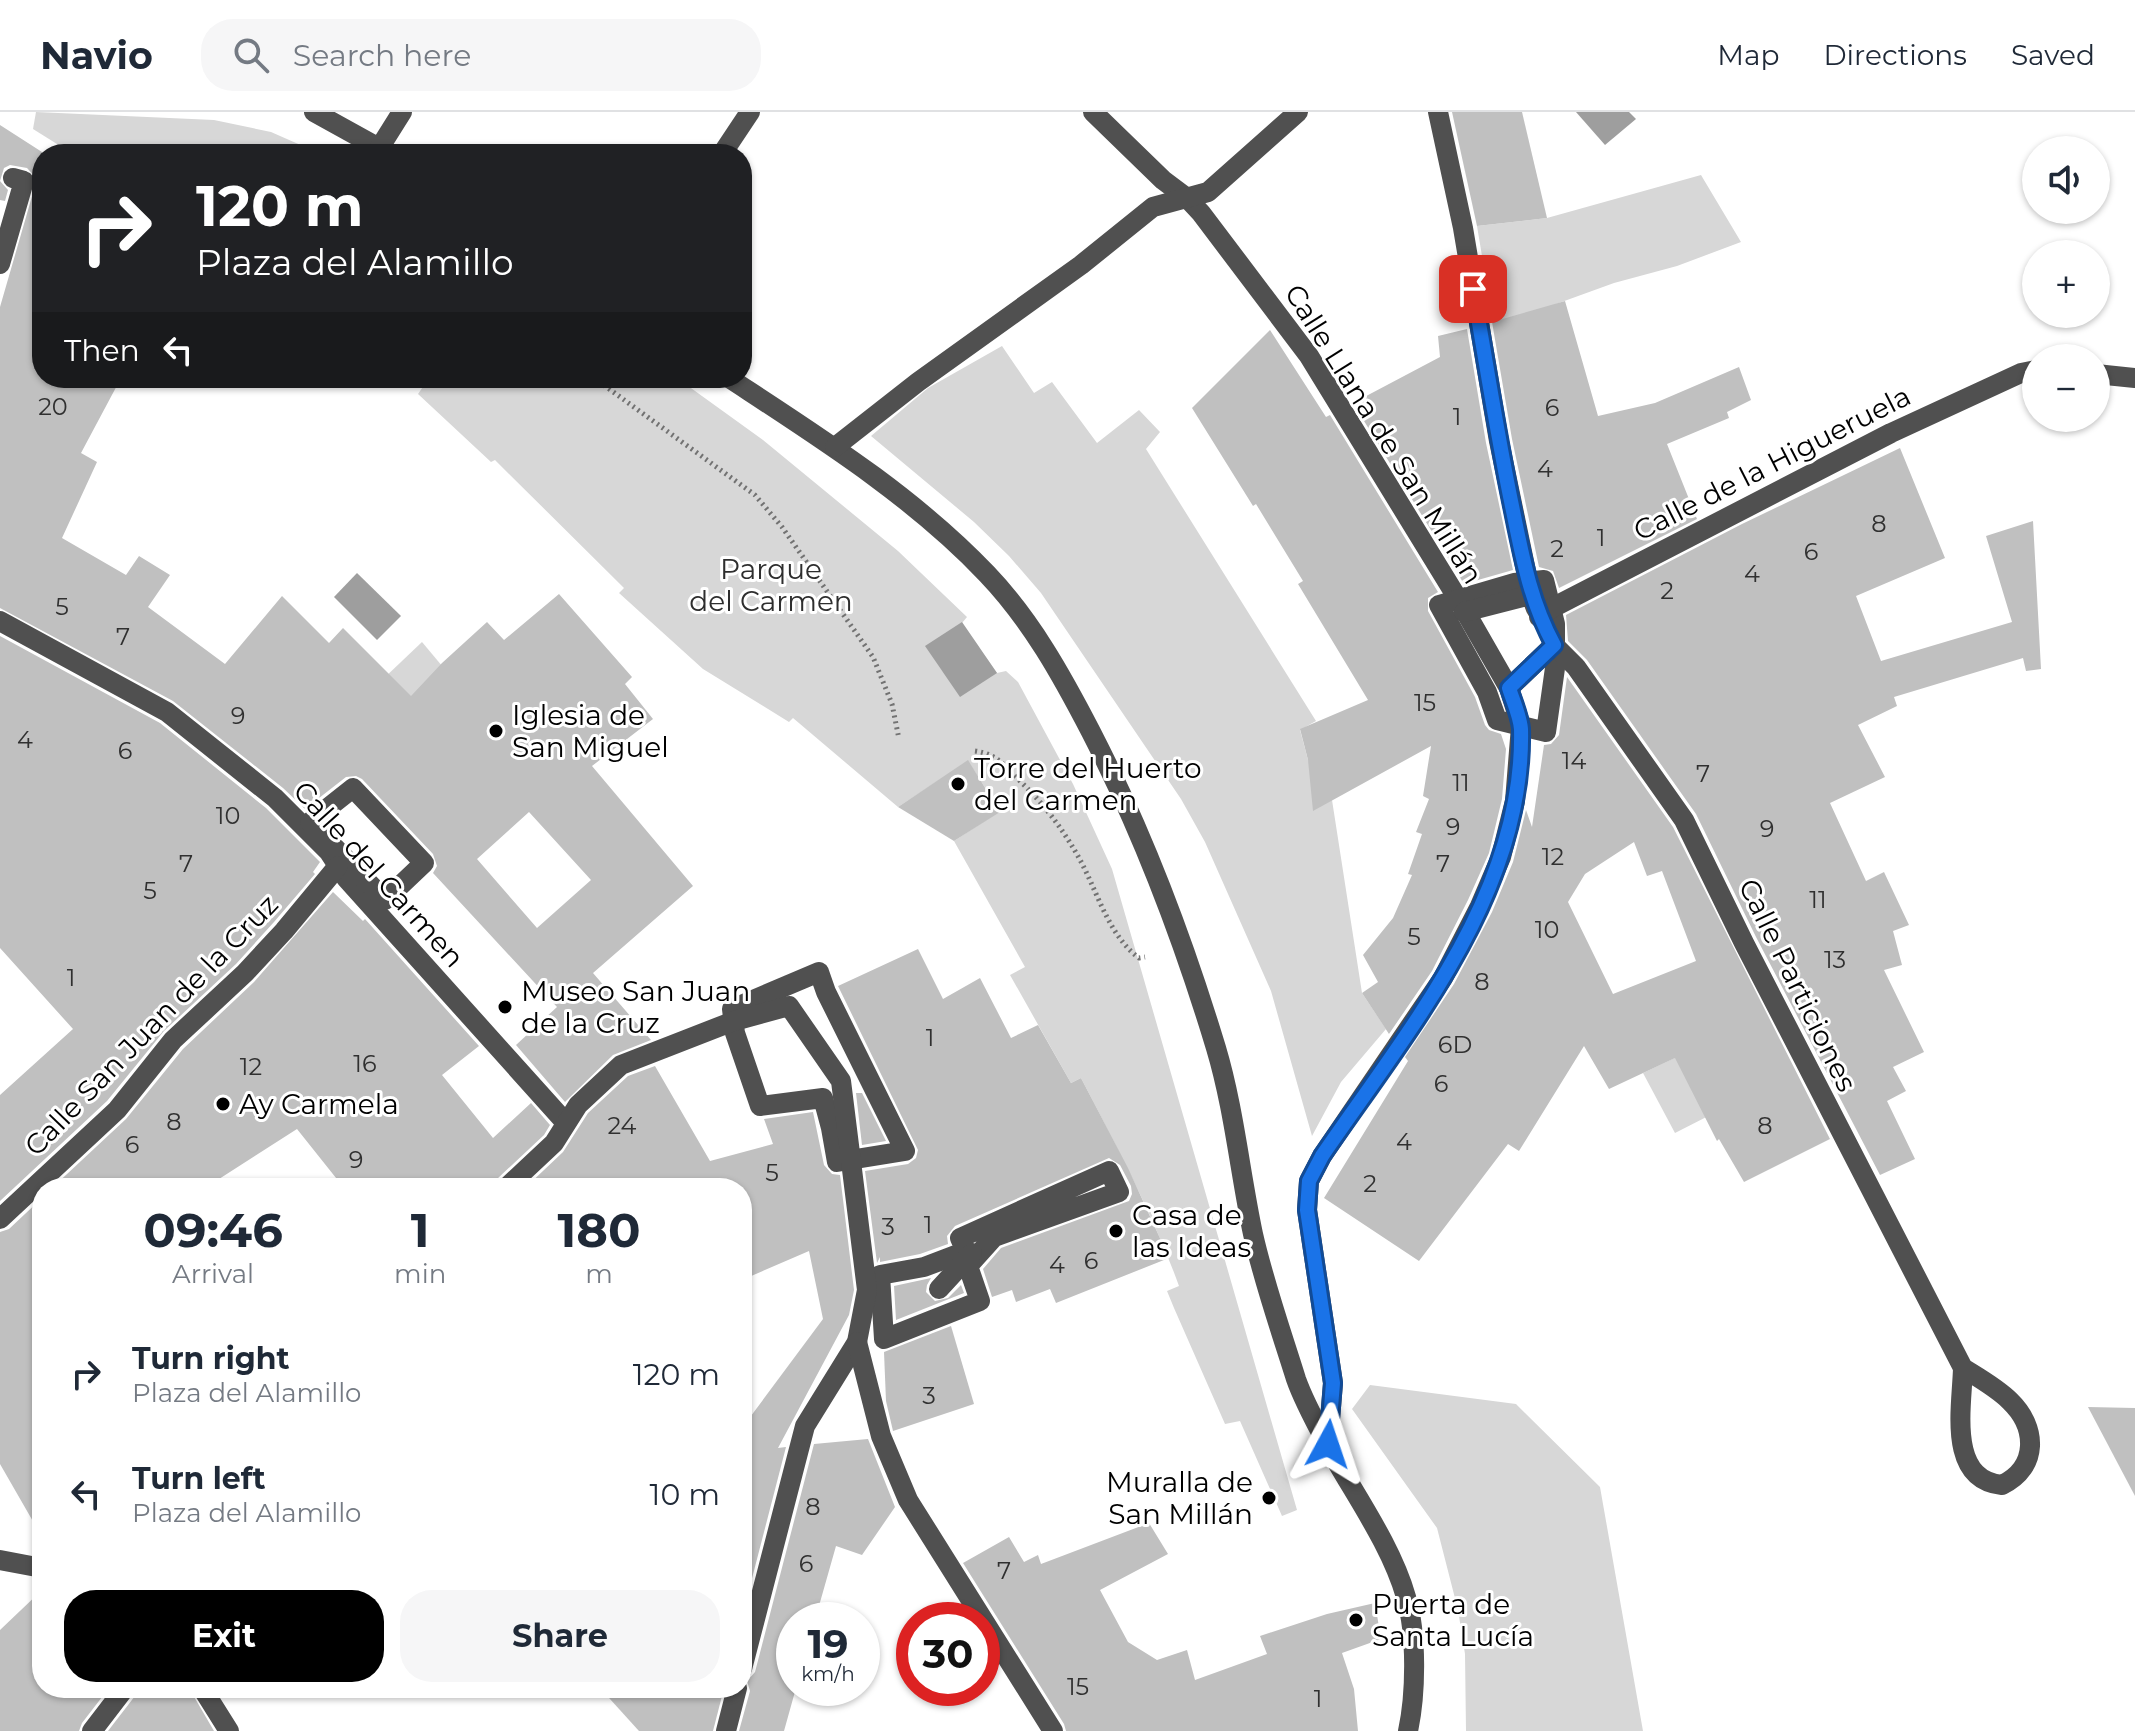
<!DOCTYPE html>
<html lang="en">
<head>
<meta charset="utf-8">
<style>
  body { margin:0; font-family:Montserrat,sans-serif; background:#f6f6f7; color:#1f2937; height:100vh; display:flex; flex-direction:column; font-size:30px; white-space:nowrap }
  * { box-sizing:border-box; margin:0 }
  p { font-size:26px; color:#747a83 }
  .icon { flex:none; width:44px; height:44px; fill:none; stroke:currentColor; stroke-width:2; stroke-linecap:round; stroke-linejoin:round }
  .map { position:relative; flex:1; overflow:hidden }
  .sheet { position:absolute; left:32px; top:1066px; width:720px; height:520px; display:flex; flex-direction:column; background:#fff; border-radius:32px; box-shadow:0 2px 6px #0004 }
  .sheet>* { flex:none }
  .top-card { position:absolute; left:32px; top:32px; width:720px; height:244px; border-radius:32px; box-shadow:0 2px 6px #0004; background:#202124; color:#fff; overflow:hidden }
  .tools { position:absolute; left:2022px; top:24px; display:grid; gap:16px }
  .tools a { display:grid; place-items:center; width:88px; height:88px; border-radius:50%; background:#fff; box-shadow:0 2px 6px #0004; font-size:40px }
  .speed { position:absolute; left:776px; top:1490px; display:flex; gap:16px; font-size:40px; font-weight:700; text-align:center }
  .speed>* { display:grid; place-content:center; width:104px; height:104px; border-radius:50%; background:#fff; box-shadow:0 2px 6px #0004; line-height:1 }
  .speed small { font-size:20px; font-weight:400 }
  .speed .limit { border:12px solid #d22; background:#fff; color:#111 }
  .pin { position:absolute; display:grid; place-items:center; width:68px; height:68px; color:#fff; margin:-34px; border-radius:16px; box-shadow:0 4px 12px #0006 }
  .me { position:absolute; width:88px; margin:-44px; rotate:5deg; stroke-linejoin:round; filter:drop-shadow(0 0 6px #0008) }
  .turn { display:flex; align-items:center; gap:28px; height:168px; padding:0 32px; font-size:36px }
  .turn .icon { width:104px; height:104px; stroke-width:2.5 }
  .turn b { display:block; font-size:56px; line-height:68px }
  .then { display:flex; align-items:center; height:76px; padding:0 32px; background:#0003; gap:16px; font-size:30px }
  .eta { display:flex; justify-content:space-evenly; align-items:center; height:136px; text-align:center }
  .eta b { font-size:48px; font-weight:700; line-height:56px }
  .button { display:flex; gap:16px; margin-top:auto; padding:16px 32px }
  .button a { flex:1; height:92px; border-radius:32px; background:#000; color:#fff; font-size:32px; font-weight:700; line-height:92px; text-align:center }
  .button a+a { background:#f6f6f7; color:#1f2937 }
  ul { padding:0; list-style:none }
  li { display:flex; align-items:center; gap:24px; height:120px; padding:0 32px }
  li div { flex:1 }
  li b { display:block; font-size:30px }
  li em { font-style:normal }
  header { display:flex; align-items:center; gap:48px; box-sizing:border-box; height:112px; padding:0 40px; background:#fff; border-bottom:2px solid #e0e1e3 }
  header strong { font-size:38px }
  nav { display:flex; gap:44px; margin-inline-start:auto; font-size:28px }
  .search { width:560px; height:72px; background:#f6f6f7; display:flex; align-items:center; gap:20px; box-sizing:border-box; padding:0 28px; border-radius:32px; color:#747a83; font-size:30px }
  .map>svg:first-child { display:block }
  .green { fill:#d7d7d7 }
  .water { fill:#9e9e9e }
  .building { fill:#c0c0c0; fill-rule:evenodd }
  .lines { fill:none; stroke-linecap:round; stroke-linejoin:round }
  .path { stroke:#727272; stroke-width:5; stroke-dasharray:2 4; stroke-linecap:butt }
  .minor { stroke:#505050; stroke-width:20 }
  .route-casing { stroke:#114b97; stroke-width:20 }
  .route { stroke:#1a73e8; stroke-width:14 }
  .poi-dot { fill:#000; stroke:#fff; stroke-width:3 }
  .labels { text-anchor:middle; stroke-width:6; stroke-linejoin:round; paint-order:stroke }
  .number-label { font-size:24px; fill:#303030 }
  .street-label { font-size:28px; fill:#000; stroke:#fff }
  .park-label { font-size:28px; fill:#2e2e2e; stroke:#fff }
  .poi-label { font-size:28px; fill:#000; stroke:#fff; text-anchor:start }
</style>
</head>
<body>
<header>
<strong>Navio</strong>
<div class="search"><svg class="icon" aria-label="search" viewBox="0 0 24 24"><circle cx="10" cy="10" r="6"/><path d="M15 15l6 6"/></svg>Search here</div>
<nav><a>Map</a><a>Directions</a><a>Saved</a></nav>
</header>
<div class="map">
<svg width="2135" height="1619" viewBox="0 0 2135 1619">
  <rect width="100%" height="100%" fill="#fff"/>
  <!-- green -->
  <g class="green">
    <path d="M36,0L214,8L271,20L321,42H73L33,17Z"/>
    <path d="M1701,63L1741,130L1677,154L1614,171L1534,200L1493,210L1477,114L1547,106Z"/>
    <path d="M1002,234L1034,281L1052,270L1097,331L1139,298L1160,320L1146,337L1316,609L1300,618L1308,648L1332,688L1362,881L1386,917L1341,970L1312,1024L1271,879L1205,730L1181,687L1041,481L1009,444L974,410L871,324L928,276Z"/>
    <path d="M424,266H677L763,328L898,439L967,505L962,511L997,561L1006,559L1018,570L1073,672L1112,757L1297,1398L1282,1404L1240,1309L1225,1312L1174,1196L1167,1179L1179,1174C1153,1102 1116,1034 1081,966L1071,971L1010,863L1025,855L954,729L1000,699L968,649L898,695L793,606L789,610L703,557L619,481L624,476L495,348L491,350L418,282L427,269Z"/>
    <path d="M422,530L463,579L320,627Z"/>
    <path d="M1706,931L1724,996L1675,1021L1643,961Z"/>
    <path d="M1370,1273L1516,1292L1600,1375L1643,1619H1466L1465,1542L1458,1498L1437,1416L1352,1297Z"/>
  </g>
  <!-- water -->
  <g class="water">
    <path d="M1576,0H1629L1636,7L1605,33Z"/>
    <path d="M357,461L401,504L377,528L334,485Z"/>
    <path d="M962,510L997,561L960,585L925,534Z"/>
  </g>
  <!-- building -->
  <g class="building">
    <path d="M1452,0H1522L1547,106L1477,114Z"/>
    <path d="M0,13L42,40V266H121L81,341L97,350L62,426L126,463L139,444L170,463L148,495L225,552L282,484L329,531L343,516L411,584L442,551L487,510L504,528L559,482L632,565L625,572L653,607L592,654L693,774L593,861L651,928L613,943L565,990L516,933L557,895L433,761L437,754L433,742L362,667L356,664L346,665L305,697L283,676L173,589L0,496V195L37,67L27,56L10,53L4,56L0,69L8,78L5,89L0,88ZM529,700L591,768L537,816L477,747Z"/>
    <path d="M1565,189L1598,304L1655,291L1739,255L1751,288L1727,300L1729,306L1667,332L1697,407L1559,476L1553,459L1539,455L1512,327L1492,210Z"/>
    <path d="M1467,217L1486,331L1513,458L1464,472L1353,291L1440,245L1438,224Z"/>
    <path d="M1270,218L1326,305L1330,303L1438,480L1428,486V499L1475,585L1485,613L1489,618L1501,622L1506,637L1502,687L1489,741L1468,788L1432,859L1389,922L1362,881L1378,870L1363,843L1393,806L1412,763L1408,762L1422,722L1416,720L1429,687L1423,684L1431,634L1313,699L1308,648L1300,617L1368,588L1298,472L1303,469L1256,392L1253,394L1192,296Z"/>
    <path d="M1900,336L1945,446L1856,484L1881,549L2012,510L1986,424L2033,409L2041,557L2026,559L2023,546L1894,585L1897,594L1858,613L1885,665L1830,691L1866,769L1884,760L1909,813L1893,819L1902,853L1884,858L1924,940L1893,955L1906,979L1887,989L1915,1047L1880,1063L1756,825L1696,702L1587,548L1568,529L1566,503L1742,412Z"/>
    <path d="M0,524L160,611L266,696L320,750L313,760L315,762L274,810L236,852L164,919L107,989L0,1089V983L73,917L0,836Z"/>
    <path d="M1567,565L1673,715L1830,1027L1744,1070L1719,1027L1717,1029L1675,946L1609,977L1584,934L1519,1039L1508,1032L1419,1149L1324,1086L1408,949L1405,945L1454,872L1492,800L1513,750L1526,698L1532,715L1544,633L1551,632L1559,623ZM1634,730L1647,764L1662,759L1696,849L1613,882L1568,790L1585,762Z"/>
    <path d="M968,648L1000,700L954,729L898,695Z"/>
    <path d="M333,780L363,809L365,807L479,934L442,963L493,1026L531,991L550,1013L544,1023L497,1067L493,1076H344L297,1017L205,1076H52L126,1007L183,937L254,870Z"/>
    <path d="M918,837L943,887L980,866L1011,926L1038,913L1071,971L1081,966L1128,1056L1169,1146L1056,1191L1050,1177L1016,1190L1012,1178L992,1185L983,1157L1001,1136L1129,1089L1132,1082L1131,1074L1120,1053L1109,1046L955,1114L947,1124L948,1132L920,1142L880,1150V1145L877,1151L865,1059L908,1052L916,1046L918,1038L838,874Z"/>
    <path d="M655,954L710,1049L773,1032L764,1007L813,1000L824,1053L832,1062L840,1063L854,1178L849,1203L778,1336L786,1335L742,1505V1316L823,1207L809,1139L742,1168V1076H525L563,1040L588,1001L628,964Z"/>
    <path d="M856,981H862L886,1029L862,1033Z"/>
    <path d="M42,1086V1425L0,1352V1120L9,1117Z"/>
    <path d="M931,1166L927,1173L926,1180L935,1189L948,1186L961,1173L964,1181L896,1208L894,1174Z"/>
    <path d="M951,1214L974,1292L893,1319L886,1289L884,1240Z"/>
    <path d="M2088,1295L2135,1296V1384Z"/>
    <path d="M868,1327L895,1395L862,1443L836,1434L815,1508H794V1576H796L784,1619H739L750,1579L747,1569L755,1560L814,1332Z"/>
    <path d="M1149,1411L1168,1442L1100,1478L1128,1530L1157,1548L1187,1538L1195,1568L1267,1542L1260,1524L1327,1502L1375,1491L1381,1527L1342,1541L1354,1577L1358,1619H1066L1064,1612L963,1451L1009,1425L1024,1450L1038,1443L1041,1452Z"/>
    <path d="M42,1478V1576H109L82,1611L79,1619H0V1518Z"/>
    <path d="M138,1576H189L214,1619H108L135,1584Z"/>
    <path d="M600,1576H724L713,1619H639Z"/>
  </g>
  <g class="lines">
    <!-- path -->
    <g class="path">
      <path d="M594,266L755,383L782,415L873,545L892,592L899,627"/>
      <path d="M975,639C997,642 1004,653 1019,668C1043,691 1063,717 1079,746C1097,778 1108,823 1139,846L1145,845"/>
    </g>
    <!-- minor -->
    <g class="minor">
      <path d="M314,0L390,42"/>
      <path d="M1093,0L1163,68L1187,86L1201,101L1309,244L1458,487L1509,576L1521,614L1515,689L1501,745L1480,794L1443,866L1322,1044L1309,1069L1307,1098L1333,1271L1328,1332"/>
      <path d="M1438,0L1463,116L1499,329L1531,483"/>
      <path d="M380,35L402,0"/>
      <path d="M722,42L750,0"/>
      <path d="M0,152L24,69L13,66"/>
      <path d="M2096,262L2135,266"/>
      <path d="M729,266C819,325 913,384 987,462C1031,508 1062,564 1091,620C1143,721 1183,827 1216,936C1234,996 1240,1061 1253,1122C1264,1171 1281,1219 1296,1267C1305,1293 1321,1320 1334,1345C1359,1389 1392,1436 1406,1485C1417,1522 1416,1582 1408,1619"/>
      <path d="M835,335L918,270L1081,153L1153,95L1208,80L1298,0"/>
      <path d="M1544,468L1555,512V556L1546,620L1497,608L1487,580L1439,493L1514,471Z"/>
      <path d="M1464,500L1531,483L1536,497"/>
      <path d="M1539,505L1550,497L1891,321L2021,261L2036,258"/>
      <path d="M0,509L167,600L275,686L329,740L346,766L566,1011"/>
      <path d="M1554,533L1576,555L1684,708L1744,831L1963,1256C1962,1295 1947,1367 2002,1373C2039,1355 2037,1315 2010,1289C1997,1276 1979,1266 1963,1256"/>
      <path d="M1509,576L1554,533L1550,525"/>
      <path d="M353,676L424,751L385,788L310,710Z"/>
      <path d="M819,860L826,880L905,1039L837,1050L831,1016L823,986L760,994L735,921L732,897Z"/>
      <path d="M1109,1059L1119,1080L994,1125L968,1154L980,1189L884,1227L880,1163L924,1155L966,1139L960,1126Z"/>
      <path d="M506,1076L554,1031L578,993L621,953L734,909L789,894L841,969L867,1178L857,1230L805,1314L742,1557"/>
      <path d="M0,1107L117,998L173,928L245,861L284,819L338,754"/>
      <path d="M939,1177L972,1141"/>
      <path d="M857,1230L881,1324L908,1388L1053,1619"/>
      <path d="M0,1448L42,1456"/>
      <path d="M202,1576L229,1619"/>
      <path d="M92,1619L125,1576"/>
      <path d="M726,1619L737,1576"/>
    </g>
  </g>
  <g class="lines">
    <!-- route casing -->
    <g class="route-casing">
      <path id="route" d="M1328,1332L1333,1271L1307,1098L1309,1069L1322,1044C1409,917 1525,780 1521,617C1520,604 1513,589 1509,576L1554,533C1530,489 1522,443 1512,394C1497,322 1486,249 1473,177"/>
    </g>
    <!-- route -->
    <use href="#route" class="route"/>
  </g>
  <!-- markers -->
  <g class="poi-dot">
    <circle cx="496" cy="619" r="8"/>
    <circle cx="958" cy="672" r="8"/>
    <circle cx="505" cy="895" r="8"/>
    <circle cx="223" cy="992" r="8"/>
    <circle cx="1116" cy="1119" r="8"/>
    <circle cx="1269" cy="1386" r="8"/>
    <circle cx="1356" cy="1508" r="8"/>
  </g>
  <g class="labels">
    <!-- number labels -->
    <g class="number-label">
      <text x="53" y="303">20</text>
      <text x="1552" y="304">6</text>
      <text x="1457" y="313">1</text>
      <text x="1545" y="365">4</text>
      <text x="1879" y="420">8</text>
      <text x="1601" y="434">1</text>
      <text x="1557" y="445">2</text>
      <text x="1811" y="448">6</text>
      <text x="1752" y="470">4</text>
      <text x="1667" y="487">2</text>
      <text x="62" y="503">5</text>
      <text x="123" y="533">7</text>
      <text x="1425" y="599">15</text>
      <text x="238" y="612">9</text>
      <text x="25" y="636">4</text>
      <text x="125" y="647">6</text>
      <text x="1574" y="657">14</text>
      <text x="1703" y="670">7</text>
      <text x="1461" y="679">11</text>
      <text x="228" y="712">10</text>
      <text x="1453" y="723">9</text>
      <text x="1767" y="725">9</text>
      <text x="1553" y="753">12</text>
      <text x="186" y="760">7</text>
      <text x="1443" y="760">7</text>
      <text x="150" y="787">5</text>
      <text x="1818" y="796">11</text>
      <text x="1547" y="826">10</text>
      <text x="1414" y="833">5</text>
      <text x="1835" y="856">13</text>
      <text x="71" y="874">1</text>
      <text x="1482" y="878">8</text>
      <text x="930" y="934">1</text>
      <text x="1455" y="941">6D</text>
      <text x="365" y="960">16</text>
      <text x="251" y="963">12</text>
      <text x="1441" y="980">6</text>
      <text x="174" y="1018">8</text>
      <text x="622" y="1022">24</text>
      <text x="1765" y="1022">8</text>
      <text x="1404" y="1038">4</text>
      <text x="132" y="1041">6</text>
      <text x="356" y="1056">9</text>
      <text x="772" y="1069">5</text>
      <text x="1370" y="1080">2</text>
      <text x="928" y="1121">1</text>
      <text x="888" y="1123">3</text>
      <text x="1091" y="1157">6</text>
      <text x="1057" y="1161">4</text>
      <text x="929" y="1292">3</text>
      <text x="813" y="1403">8</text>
      <text x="806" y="1460">6</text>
      <text x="1004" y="1467">7</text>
      <text x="1078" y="1583">15</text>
      <text x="1318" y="1595">1</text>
    </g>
    <!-- street labels -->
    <g class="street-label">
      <text transform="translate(1384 322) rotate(58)" y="10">Calle Llana de San Millán</text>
      <text transform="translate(1772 351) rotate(-27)" y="10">Calle de la Higueruela</text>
      <text transform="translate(379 762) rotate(48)" y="10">Calle del Carmen</text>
      <text transform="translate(1798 873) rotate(64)" y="10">Calle Particiones</text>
      <text transform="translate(151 913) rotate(-46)" y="10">Calle San Juan de la Cruz</text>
    </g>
    <!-- park labels -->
    <g class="park-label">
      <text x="771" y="467">Parque<tspan x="771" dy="32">del Carmen</tspan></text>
    </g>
    <!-- poi labels -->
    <g class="poi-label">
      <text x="512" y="613">Iglesia de<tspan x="512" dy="32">San Miguel</tspan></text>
      <text x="974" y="666">Torre del Huerto<tspan x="974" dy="32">del Carmen</tspan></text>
      <text x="521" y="889">Museo San Juan<tspan x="521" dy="32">de la Cruz</tspan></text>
      <text x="239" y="1002">Ay Carmela</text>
      <text x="1132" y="1113">Casa de<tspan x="1132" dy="32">las Ideas</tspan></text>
      <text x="1253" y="1380" text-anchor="end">Muralla de<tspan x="1253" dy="32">San Millán</tspan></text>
      <text x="1372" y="1502">Puerta de<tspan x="1372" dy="32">Santa Lucía</tspan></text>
    </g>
  </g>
</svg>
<div class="tools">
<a><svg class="icon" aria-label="sound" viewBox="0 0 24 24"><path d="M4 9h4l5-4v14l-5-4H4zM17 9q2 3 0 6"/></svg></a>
<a>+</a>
<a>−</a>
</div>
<div class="speed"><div>19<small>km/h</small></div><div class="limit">30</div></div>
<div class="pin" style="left:1473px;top:177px;background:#d93025"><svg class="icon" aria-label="arrive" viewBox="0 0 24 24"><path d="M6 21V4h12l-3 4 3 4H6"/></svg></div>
<svg class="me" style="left:1328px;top:1332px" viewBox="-20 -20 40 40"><path d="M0-17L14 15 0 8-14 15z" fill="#1a73e8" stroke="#fff" stroke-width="4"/></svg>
<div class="top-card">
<div class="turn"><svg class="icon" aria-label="right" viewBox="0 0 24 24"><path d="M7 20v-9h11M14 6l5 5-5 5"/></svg><div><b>120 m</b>Plaza del Alamillo</div></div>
<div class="then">Then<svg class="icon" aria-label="left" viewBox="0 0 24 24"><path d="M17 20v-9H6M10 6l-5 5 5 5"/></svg></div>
</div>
<section class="sheet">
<div class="eta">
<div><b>09:46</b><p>Arrival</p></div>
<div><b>1</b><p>min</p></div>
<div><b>180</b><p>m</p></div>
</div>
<ul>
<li><svg class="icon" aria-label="right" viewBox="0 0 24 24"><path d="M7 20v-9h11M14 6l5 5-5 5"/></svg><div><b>Turn right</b><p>Plaza del Alamillo</p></div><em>120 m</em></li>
<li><svg class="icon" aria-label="left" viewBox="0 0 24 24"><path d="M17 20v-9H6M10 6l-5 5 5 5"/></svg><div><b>Turn left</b><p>Plaza del Alamillo</p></div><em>10 m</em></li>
</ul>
<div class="button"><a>Exit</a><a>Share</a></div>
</section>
</div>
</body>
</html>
